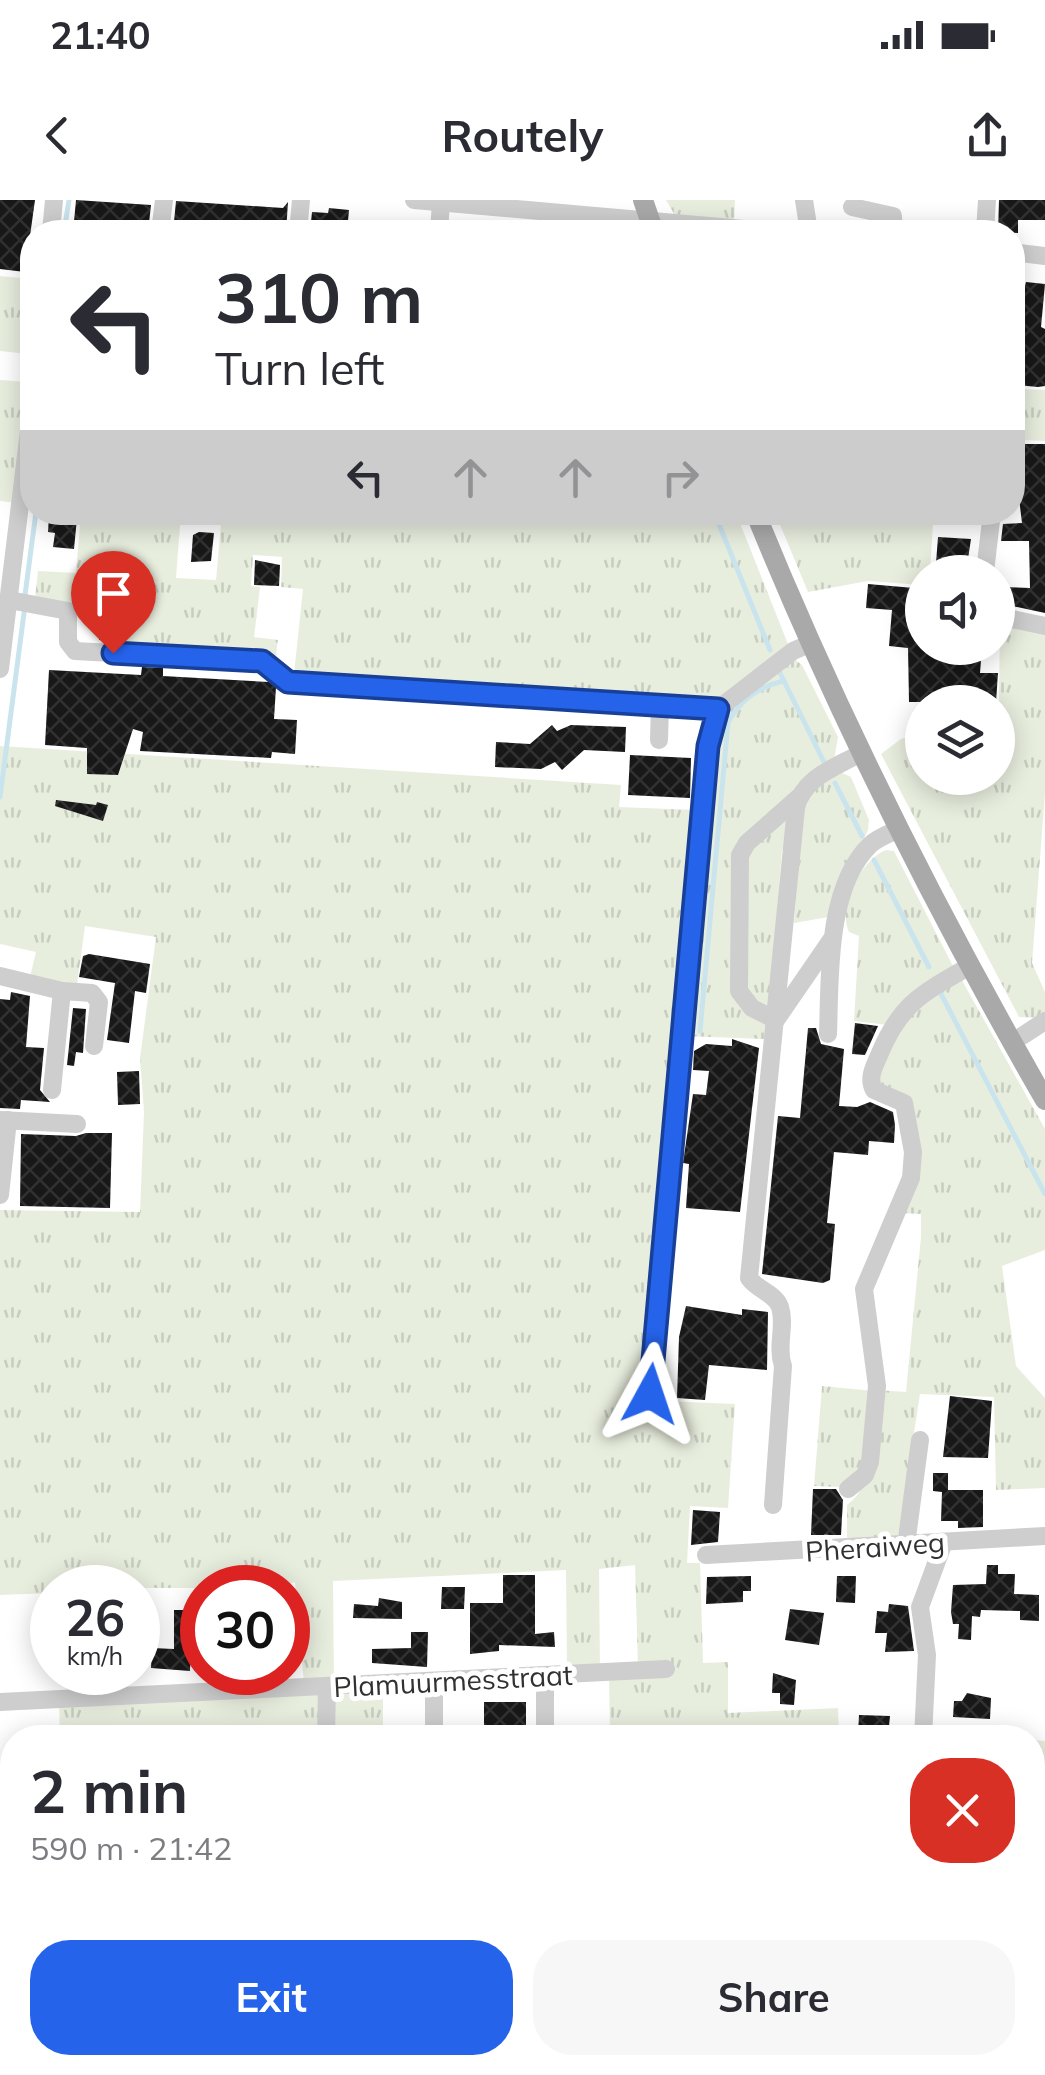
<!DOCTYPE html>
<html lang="en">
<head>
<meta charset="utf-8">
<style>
  body { margin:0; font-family:Mulish,sans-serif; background:#f7f7f7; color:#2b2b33; height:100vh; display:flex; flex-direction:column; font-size:38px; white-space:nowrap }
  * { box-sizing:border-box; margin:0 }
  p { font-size:32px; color:#7c7c81 }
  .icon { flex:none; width:55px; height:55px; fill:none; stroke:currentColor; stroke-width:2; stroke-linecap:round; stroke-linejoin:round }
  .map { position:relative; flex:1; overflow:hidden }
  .drawer { position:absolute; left:0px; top:1525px; width:1045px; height:350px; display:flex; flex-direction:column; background:#fff; border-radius:40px 40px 0 0; box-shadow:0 5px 25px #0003 }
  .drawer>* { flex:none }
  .guide { position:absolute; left:20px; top:20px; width:1005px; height:305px; border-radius:40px; box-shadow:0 5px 25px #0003; background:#fff; color:#2b2b33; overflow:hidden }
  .buttons { position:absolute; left:905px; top:355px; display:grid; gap:20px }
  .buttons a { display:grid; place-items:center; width:110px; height:110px; border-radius:50%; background:#fff; box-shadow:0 5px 25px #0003; font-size:50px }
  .speed { position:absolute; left:30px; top:1365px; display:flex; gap:20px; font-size:50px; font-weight:700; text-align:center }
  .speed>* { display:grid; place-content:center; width:130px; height:130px; border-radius:50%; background:#fff; box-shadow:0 5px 25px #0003; line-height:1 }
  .speed small { font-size:25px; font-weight:400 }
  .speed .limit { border:15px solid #d22; background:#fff; color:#111 }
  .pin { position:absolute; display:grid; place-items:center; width:85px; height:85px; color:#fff; margin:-102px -42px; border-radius:50% 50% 50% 0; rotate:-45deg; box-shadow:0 0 10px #0007 }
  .pin .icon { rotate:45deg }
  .me { position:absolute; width:110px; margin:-55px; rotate:5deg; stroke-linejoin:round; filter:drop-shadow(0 0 8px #0008) }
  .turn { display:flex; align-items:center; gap:35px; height:210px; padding:0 30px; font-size:45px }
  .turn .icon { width:130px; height:130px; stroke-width:2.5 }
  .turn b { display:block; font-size:70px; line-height:85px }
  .lanes { display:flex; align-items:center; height:95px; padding:0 30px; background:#0003; justify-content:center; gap:50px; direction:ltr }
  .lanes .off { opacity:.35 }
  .round { display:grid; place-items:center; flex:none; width:105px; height:105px; border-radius:40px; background:#f7f7f7 }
  .head { display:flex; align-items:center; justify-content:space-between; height:170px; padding:0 30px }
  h1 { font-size:60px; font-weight:700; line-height:75px }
  .action { display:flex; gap:20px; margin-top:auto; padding:20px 30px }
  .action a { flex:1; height:115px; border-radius:40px; background:#2563eb; color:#fff; font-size:40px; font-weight:700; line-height:115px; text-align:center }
  .action a+a { background:#f7f7f7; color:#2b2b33 }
  .status { display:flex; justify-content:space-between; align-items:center; height:70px; padding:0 50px; background:#fff; direction:ltr }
  .status svg { height:28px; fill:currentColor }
  header { display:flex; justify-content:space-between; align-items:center; height:130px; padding:0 30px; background:#fff; font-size:45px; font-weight:700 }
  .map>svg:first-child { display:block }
  .grass { fill:url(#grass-tufts) }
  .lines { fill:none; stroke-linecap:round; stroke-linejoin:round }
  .stream { stroke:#cae4ee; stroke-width:5 }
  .building { fill:url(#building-cross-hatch) }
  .path { stroke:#cecece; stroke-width:2.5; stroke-dasharray:5 5; stroke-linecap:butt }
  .minor { stroke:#cecece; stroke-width:18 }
  .major { stroke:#a9a9a9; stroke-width:20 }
  .route-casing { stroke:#184099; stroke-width:25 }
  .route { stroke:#2563eb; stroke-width:18 }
  .labels { text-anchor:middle; stroke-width:10; stroke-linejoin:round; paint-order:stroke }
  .street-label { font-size:28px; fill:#313131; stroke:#fff }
</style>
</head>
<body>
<div class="status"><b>21:40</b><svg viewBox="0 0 49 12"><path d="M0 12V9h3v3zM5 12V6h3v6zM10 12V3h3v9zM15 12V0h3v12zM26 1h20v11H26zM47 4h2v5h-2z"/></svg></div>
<header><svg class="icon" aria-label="back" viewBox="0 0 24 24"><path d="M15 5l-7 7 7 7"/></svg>Routely<svg class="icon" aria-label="share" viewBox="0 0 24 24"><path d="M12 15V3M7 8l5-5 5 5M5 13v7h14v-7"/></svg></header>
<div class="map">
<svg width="1045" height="1875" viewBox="0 0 1045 1875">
  <defs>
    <pattern id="grass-tufts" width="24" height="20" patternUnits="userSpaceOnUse" patternTransform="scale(2.5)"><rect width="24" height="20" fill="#e8eede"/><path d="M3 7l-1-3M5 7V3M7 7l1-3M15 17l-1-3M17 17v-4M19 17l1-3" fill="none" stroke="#c7cdbf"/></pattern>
    <pattern id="building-cross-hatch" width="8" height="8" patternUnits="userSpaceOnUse" patternTransform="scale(2.5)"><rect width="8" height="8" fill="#181818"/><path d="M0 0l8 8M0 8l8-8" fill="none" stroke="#313131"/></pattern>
  </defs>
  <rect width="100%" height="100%" fill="#fff"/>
  <!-- grass -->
  <g class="grass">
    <path d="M666,0H735L734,23L676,17Z"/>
    <path d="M0,76L32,79L29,154L0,151Z"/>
    <path d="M0,180L29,182L17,303L0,301Z"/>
    <path d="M1025,189L1045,190V241L1022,240Z"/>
    <path d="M337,312L736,313L788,444L717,501L294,474L303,389L281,387L282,357L253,355L251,386L260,387L254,437L278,440L275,461L245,450L125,443L126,417L79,416L75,408L35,398L38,371L76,373L81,313H181L176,378L216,380L222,313Z"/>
    <path d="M776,315L933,324L930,372H922V385L868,381L808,392Z"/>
    <path d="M1000,418L1045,427V593L1032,763L1045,792V818L1019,817L881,554L901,539L922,533V578H998Z"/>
    <path d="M794,459L802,465L838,537L834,560L812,578L782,651L766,839L684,836L712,545L725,510Z"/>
    <path d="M0,546L621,585L619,607L695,610L642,1200L735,1204L728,1308L690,1306L687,1363H700L703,1463L728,1462V1513L838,1508L839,1537H610L609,1477L638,1467L635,1365L599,1369L600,1470L567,1471L566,1370L333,1381L334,1482L304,1484L295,1382L270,1388H52V1393L0,1395V1010L140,1012L144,912L140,858L156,737L85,726L77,785L29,781L36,752L0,744Z"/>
    <path d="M840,572L851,577L869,620L868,630L829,717L794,723L803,612L816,585Z"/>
    <path d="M886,650L894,651L955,770L888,825L854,821L859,736L849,732C837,708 861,659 886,650Z"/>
    <path d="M959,775L1045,929V1050L1002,1066L1016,1166L1045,1198V1288L996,1290L994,1197L920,1194L897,1342L847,1346V1305C880,1280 875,1228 878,1190L906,1192L921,1037V1014L900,1013L910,938L908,895L878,885L891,832Z"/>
    <path d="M822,1186L874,1191L868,1261L844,1287L814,1286Z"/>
    <path d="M383,1487V1537H329V1490Z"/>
    <path d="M324,1490L323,1537H60L59,1503Z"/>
    <path d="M1033,1540L1045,1541V1692H1033Z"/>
  </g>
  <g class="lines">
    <!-- stream -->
    <g class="stream">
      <path d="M64,32L69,0"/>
      <path d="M714,312L770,450"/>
      <path d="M25,395L36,312"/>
      <path d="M779,471L824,562"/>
      <path d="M835,583L862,636"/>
      <path d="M0,597L24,413"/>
      <path d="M874,660L929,767"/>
      <path d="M940,792L1045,994"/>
      <path d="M700,831L728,523C739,501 759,487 783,481"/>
    </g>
  </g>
  <!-- building -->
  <g class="building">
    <path d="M0,0H35L25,72L0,69Z"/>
    <path d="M76,0L151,5L148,32H73Z"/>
    <path d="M999,0H1045V20H1018V33L998,32Z"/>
    <path d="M176,1L283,8L288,2L286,32H173Z"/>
    <path d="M329,8L349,10L347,32H310L312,12L328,13Z"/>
    <path d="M1026,82L1045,84L1041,127L1045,129V186L1038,187L1015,185L1023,112L1019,107Z"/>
    <path d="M1018,244H1045V413L1003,404L1004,387L1030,388L1029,341H1001L1003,324L1022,323L1018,290H1012V275L1018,276Z"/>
    <path d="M49,315L77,318L74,349L53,347L55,333L48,332Z"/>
    <path d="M199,332L214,333L211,361L191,362L193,335Z"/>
    <path d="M938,337L971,339L966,372H950L951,364L936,363Z"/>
    <path d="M255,360L280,365L279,386L254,385Z"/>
    <path d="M868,384L914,388L912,414L922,415V448H982L980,473H998L996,502H909L908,448L889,446L892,410L866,408Z"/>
    <path d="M100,419L125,421L124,441L99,440Z"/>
    <path d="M142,467L163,468V476L269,482L276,487L274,519L297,520L295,554L272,552L271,558L140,551L143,532L133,529L118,575L87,574V548L45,545L49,470L141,475Z"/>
    <path d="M552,525L557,531L571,525L626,527L625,552L584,550L562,570L555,562L541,569L495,567L496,542L530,544Z"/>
    <path d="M630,555L691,558L690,598L628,595Z"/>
    <path d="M56,600L96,605L97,602L108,605L103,621L55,606Z"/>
    <path d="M89,754L150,764L146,793L135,791L129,843L107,840L115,783L79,777L83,756Z"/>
    <path d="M11,792L30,796L26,847L44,848L40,890L50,902L21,900L20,909L0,908V799L10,800Z"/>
    <path d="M73,808L86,809L83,853L76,852L74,866L67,865Z"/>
    <path d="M855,823L878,826L865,855L852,854Z"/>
    <path d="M808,828H816L821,844L844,849L839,906L857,907L870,902L893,912L895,925L894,943L869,941L868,955L834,952L827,1023L835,1024L830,1080L823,1083L762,1074L778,916L800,918Z"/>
    <path d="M732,839L759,848L740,1012L686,1008L689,964L683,963L693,894L706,895L709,871L693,870L694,851L706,844L732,846Z"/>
    <path d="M139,871L140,904L118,905L117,872Z"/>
    <path d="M86,933H112L110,1008L20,1006L21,934L76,936Z"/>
    <path d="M686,1106L742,1115V1109L768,1112L767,1170L709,1165L705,1200L677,1198L679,1137Z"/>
    <path d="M950,1196L992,1201L988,1258L943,1257Z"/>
    <path d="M933,1273H948V1290H983V1327L958,1328V1321H941L942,1292L933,1291Z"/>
    <path d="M813,1289H836L843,1300L841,1335H811Z"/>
    <path d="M693,1310L720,1312L718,1342L691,1345Z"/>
    <path d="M987,1365H998V1374H1015L1014,1394L1039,1395V1421L1020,1420V1411L981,1410L980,1417L972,1416L971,1440L958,1439L959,1424H953L951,1412L953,1385L986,1384Z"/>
    <path d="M503,1375H535V1434L554,1432L555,1447L499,1445V1451L470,1454V1403H503Z"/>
    <path d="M751,1376V1391H743V1402L706,1404L707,1377Z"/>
    <path d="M837,1376H856L855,1403L836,1402Z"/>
    <path d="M442,1387H465L464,1409H441Z"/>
    <path d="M379,1398L402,1402V1419L353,1418L354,1404L378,1406Z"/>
    <path d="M889,1404L908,1406L914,1451L885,1452L887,1433H875L877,1411L888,1412Z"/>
    <path d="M790,1409L824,1413L819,1445L785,1440Z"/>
    <path d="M174,1410H202V1433H191L190,1471L151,1468L152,1448L174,1449Z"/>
    <path d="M411,1432H428L427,1467L372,1463V1449L411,1448Z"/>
    <path d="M773,1473L796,1480L794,1505L780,1504V1493H772Z"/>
    <path d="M967,1493L991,1498L990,1519L953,1517L954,1501H962Z"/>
    <rect x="484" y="1502" width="42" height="36"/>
    <path d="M859,1515L890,1516L888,1536L858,1534Z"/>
    <rect x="85" y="1862" width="56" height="13"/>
    <rect x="253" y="1862" width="116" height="13"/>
  </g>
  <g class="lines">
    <!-- path -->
    <path class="path" d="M1005,1862L1006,1875"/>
    <!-- minor -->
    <g class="minor">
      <path d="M414,0L778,32"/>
      <path d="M804,0L809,32"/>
      <path d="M852,7L893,16L894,32"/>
      <path d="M51,32L54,0"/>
      <path d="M160,32L164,0"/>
      <path d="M298,32L301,0"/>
      <path d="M439,32L441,2"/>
      <path d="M985,32L987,0"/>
      <path d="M1012,52L1045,56"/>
      <path d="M1012,97L1017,53"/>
      <path d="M985,372L992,312"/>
      <path d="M9,400L68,411V442L75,451L262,461L288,481L718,509"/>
      <path d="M998,416L1045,426"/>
      <path d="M0,469L32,206"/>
      <path d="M659,540L660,505"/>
      <path d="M799,597L747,643L740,655L739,791L752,808L776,820L831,740"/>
      <path d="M0,776L62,791L92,793L99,802L94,846"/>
      <path d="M828,834C830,779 826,687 870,645C877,638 888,634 897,630"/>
      <path d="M1022,836L1045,821"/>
      <path d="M52,890L62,791"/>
      <path d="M0,920L77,924"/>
      <path d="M0,995L8,920"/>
      <path d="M650,1194L707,546L718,509L793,451L809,444"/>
      <path d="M848,1289L865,1275L870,1262L877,1186L864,1089L911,978L913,952L904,903L874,890C867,877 875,866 880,853C901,803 923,793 968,767"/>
      <path d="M773,1305L783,1166C776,1146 786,1126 780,1107C775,1093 757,1090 749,1078L796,608C803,578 834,568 859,554"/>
      <path d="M906,1345L920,1240"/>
      <path d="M706,1355L1045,1336"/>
      <path d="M545,1476V1538"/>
      <path d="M434,1481V1538"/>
      <path d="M0,1502L666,1469"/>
      <path d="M326,1538L327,1486"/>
      <path d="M923,1538L927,1455L920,1407L944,1342"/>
      <path d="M1032,1857L1045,1856"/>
      <path d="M156,1862V1875"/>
      <path d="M227,1862V1875"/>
      <path d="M833,1875L976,1862"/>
    </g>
    <!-- major -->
    <g class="major">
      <path d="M643,0L654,32"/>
      <path d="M755,312C838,516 935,709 1045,900"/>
    </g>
  </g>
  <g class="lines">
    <!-- route casing -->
    <g class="route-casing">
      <path id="route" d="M113,453L262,461L288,482L718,509L708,546L650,1194"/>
    </g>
    <!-- route -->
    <use href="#route" class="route"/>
  </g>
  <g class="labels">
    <!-- street labels -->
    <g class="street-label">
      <text transform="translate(875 1347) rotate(-4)" y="10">Pheraiweg</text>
      <text transform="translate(453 1481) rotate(-3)" y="10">Plamuurmesstraat</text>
    </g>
  </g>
</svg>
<div class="buttons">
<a><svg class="icon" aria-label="sound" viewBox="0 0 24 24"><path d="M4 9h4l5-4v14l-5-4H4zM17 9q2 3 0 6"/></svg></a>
<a><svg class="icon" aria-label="layers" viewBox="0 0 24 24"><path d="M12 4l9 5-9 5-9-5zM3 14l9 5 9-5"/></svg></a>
</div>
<div class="speed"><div>26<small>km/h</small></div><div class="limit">30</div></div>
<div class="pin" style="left:113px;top:453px;background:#d93025"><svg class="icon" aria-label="arrive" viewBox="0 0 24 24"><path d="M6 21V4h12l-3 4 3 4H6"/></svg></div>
<svg class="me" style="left:650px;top:1194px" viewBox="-20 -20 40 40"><path d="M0-17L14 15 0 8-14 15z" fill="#2563eb" stroke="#fff" stroke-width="4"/></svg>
<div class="guide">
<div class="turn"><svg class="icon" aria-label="left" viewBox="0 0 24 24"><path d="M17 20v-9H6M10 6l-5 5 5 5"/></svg><div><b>310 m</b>Turn left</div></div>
<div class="lanes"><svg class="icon" aria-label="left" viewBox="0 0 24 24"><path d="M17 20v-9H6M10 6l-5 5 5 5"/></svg><svg class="icon off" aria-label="ahead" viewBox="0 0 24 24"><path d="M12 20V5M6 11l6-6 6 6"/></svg><svg class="icon off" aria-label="ahead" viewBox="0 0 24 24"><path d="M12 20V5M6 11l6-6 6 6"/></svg><svg class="icon off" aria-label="right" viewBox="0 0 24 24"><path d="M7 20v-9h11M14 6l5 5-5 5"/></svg></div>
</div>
<section class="drawer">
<div class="head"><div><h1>2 min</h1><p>590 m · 21:42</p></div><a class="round" style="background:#d93025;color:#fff"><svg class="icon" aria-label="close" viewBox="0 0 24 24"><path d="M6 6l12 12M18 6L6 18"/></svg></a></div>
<div class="action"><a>Exit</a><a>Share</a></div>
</section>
</div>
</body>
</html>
